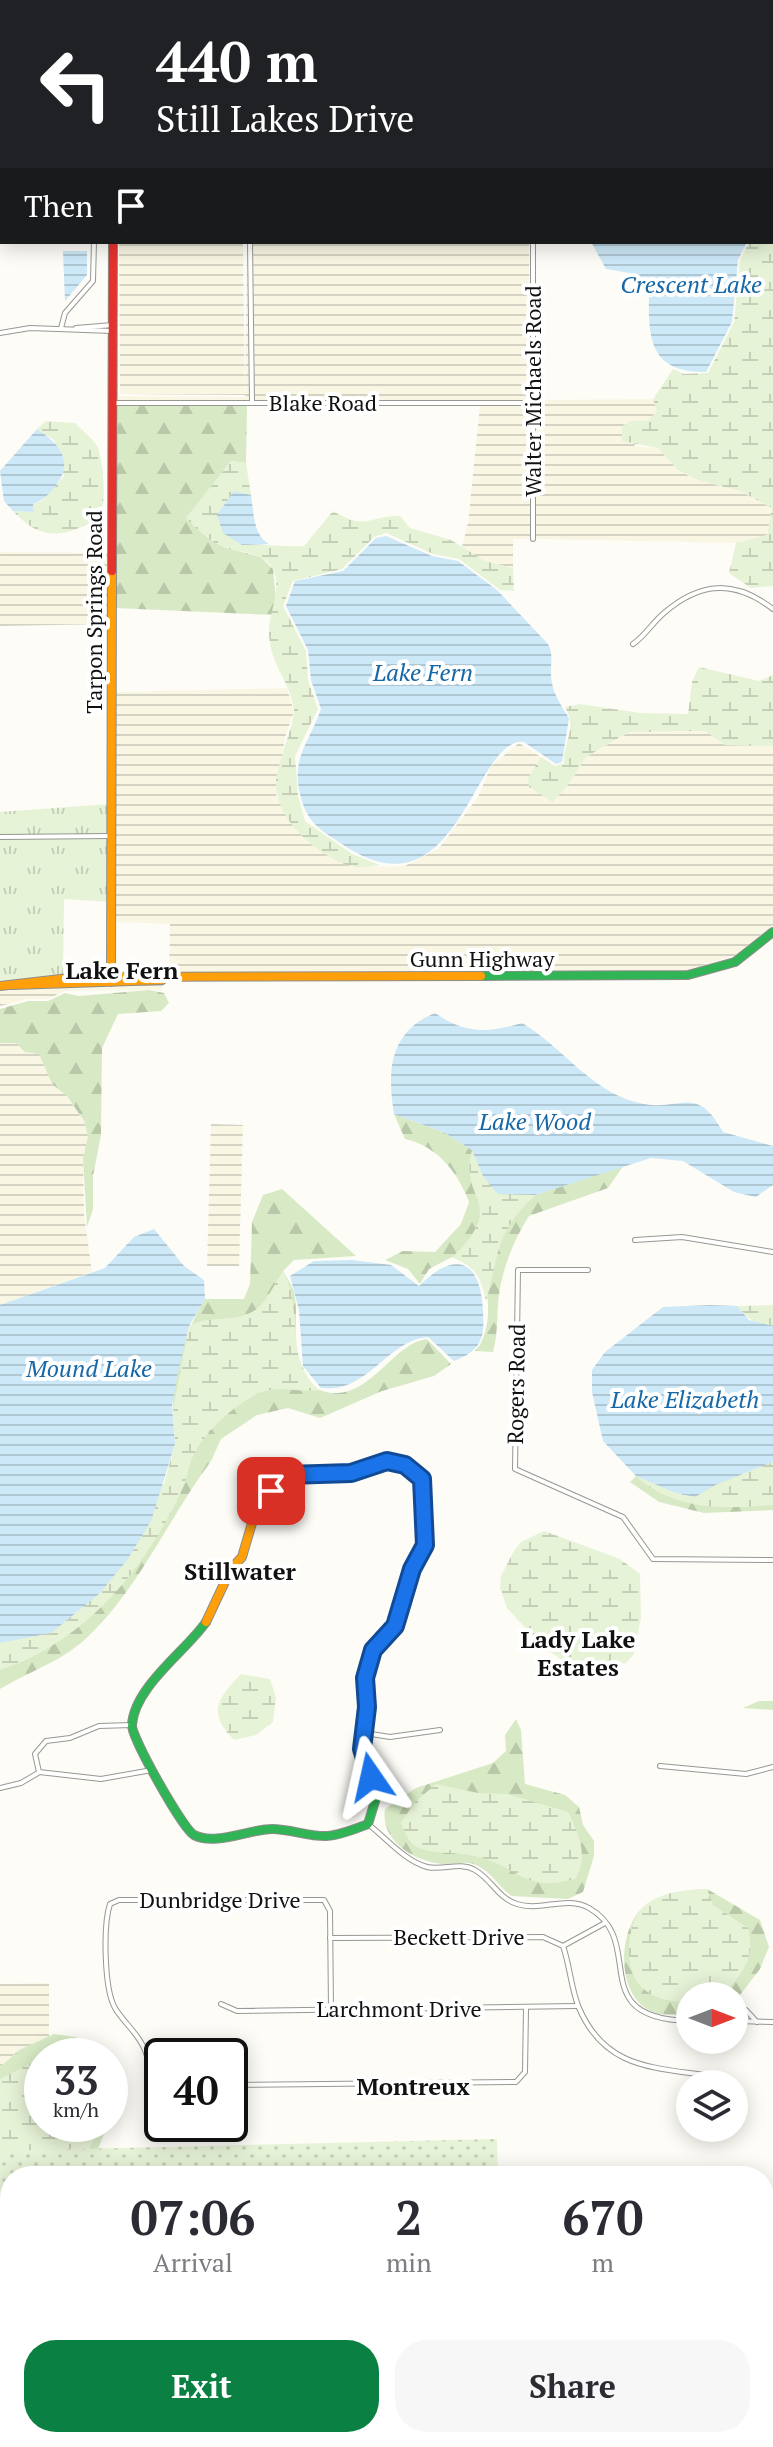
<!DOCTYPE html>
<html lang="en">
<head>
<meta charset="utf-8">
<style>
  body { margin:0; font-family:"PT Serif",serif; background:#f7f7f7; color:#2b2b33; height:100vh; display:flex; flex-direction:column; font-size:30px; white-space:nowrap }
  * { box-sizing:border-box; margin:0 }
  p { font-size:26px; color:#7c7c81 }
  .icon { flex:none; width:44px; height:44px; fill:none; stroke:currentColor; stroke-width:2; stroke-linecap:round; stroke-linejoin:round }
  .map { position:relative; flex:1; overflow:hidden }
  .details { position:absolute; left:0px; top:2166px; width:774px; height:282px; display:flex; flex-direction:column; background:#fff; border-radius:32px 32px 0 0; box-shadow:0 4px 20px #0003 }
  .details>* { flex:none }
  .top-card { position:absolute; left:0px; top:0px; width:774px; height:244px; box-shadow:0 4px 20px #0003; background:#202124; color:#fff; overflow:hidden }
  .needle { width:52px; rotate:90deg }
  .buttons { position:absolute; left:676px; top:1982px; display:grid; gap:16px }
  .buttons a { display:grid; place-items:center; width:72px; height:72px; border-radius:50%; background:#fff; box-shadow:0 4px 20px #0003; font-size:40px }
  .speed { position:absolute; left:24px; top:2038px; display:flex; gap:16px; font-size:40px; font-weight:700; text-align:center }
  .speed>* { display:grid; place-content:center; width:104px; height:104px; border-radius:50%; background:#fff; box-shadow:0 4px 20px #0003; line-height:1 }
  .speed small { font-size:20px; font-weight:400 }
  .speed .limit { border:4px solid #111; border-radius:12px; background:#fff; color:#111 }
  .pin { position:absolute; display:grid; place-items:center; width:68px; height:68px; color:#fff; margin:-34px; border-radius:16px; box-shadow:0 4px 12px #0006 }
  .me { position:absolute; width:88px; margin:-44px; rotate:349deg; stroke-linejoin:round; filter:drop-shadow(0 0 6px #0008) }
  .turn { display:flex; align-items:center; gap:28px; height:168px; padding:0 24px; font-size:36px }
  .turn .icon { width:104px; height:104px; stroke-width:2.5 }
  .turn b { display:block; font-size:56px; line-height:68px }
  .then { display:flex; align-items:center; height:76px; padding:0 24px; background:#0003; gap:16px; font-size:30px }
  .eta { display:flex; justify-content:space-evenly; align-items:center; height:136px; text-align:center }
  .eta b { font-size:48px; font-weight:800; line-height:56px }
  .primary-button { display:flex; gap:16px; margin-top:auto; padding:16px 24px }
  .primary-button a { flex:1; height:92px; border-radius:32px; background:#0b8043; color:#fff; font-size:32px; font-weight:800; line-height:92px; text-align:center }
  .primary-button a+a { background:#f7f7f7; color:#2b2b33 }
  .map>svg:first-child { display:block }
  .farmland { fill:url(#farmland-rules) }
  .grass { fill:url(#grass-tufts) }
  .forest { fill:url(#forest-firs) }
  .wetland { fill:url(#wetland-marsh) }
  .park { fill:url(#park-dots) }
  .water { fill:url(#water-rules) }
  .lines { fill:none; stroke-linecap:round; stroke-linejoin:round }
  .street-casing { stroke:#979795; stroke-width:6 }
  .fast-casing { stroke:#8e8d8b; stroke-width:10 }
  .slow-casing { stroke:#8e8d8b; stroke-width:10 }
  .jam-casing { stroke:#8e8d8b; stroke-width:10 }
  .street { stroke:#fffffe; stroke-width:4 }
  .fast { stroke:#30b455; stroke-width:8 }
  .slow { stroke:#ff9f0a; stroke-width:8 }
  .jam { stroke:#e5322d; stroke-width:8 }
  .route-casing { stroke:#114b97; stroke-width:20 }
  .route { stroke:#1a73e8; stroke-width:14 }
  .labels { text-anchor:middle; stroke-width:8; stroke-linejoin:round; paint-order:stroke }
  .street-label { font-size:22px; fill:#111; stroke:#fff }
  .water-label { font-size:24px; font-style:italic; fill:#1768a6; stroke:#fff }
  .neighbourhood-label { font-size:24px; font-weight:bold; fill:#111; stroke:#fff }
</style>
</head>
<body>
<div class="map">
<svg width="773" height="2447" viewBox="0 0 773 2447">
  <defs>
    <pattern id="farmland-rules" width="6" height="5" patternUnits="userSpaceOnUse" patternTransform="scale(2)"><rect width="6" height="5" fill="#f9f7e4"/><path d="M0 2.5h6" fill="none" stroke="#d4d3c3"/></pattern>
    <pattern id="grass-tufts" width="24" height="20" patternUnits="userSpaceOnUse" patternTransform="scale(2)"><rect width="24" height="20" fill="#e7f3d7"/><path d="M3 7l-1-3M5 7V3M7 7l1-3M15 17l-1-3M17 17v-4M19 17l1-3" fill="none" stroke="#c5cfb8"/></pattern>
    <pattern id="forest-firs" width="22" height="20" patternUnits="userSpaceOnUse" patternTransform="scale(2)"><rect width="22" height="20" fill="#d8eac5"/><path d="M5 1l3.5 6h-7zM16 11l3.5 6h-7z" fill="#b8c8a8"/></pattern>
    <pattern id="wetland-marsh" width="20" height="14" patternUnits="userSpaceOnUse" patternTransform="scale(2)"><rect width="20" height="14" fill="#e7f3d7"/><path d="M1 5h8M5 5V1M11 12h8M15 12V8" fill="none" stroke="#c5cfb8"/></pattern>
    <pattern id="park-dots" width="8" height="8" patternUnits="userSpaceOnUse" patternTransform="scale(2)"><rect width="8" height="8" fill="#e7f3d7"/><path d="M2 2h.1M6 6h.1" fill="none" stroke="#c5cfb8" stroke-width="1.8" stroke-linecap="round"/></pattern>
    <pattern id="water-rules" width="6" height="5" patternUnits="userSpaceOnUse" patternTransform="scale(2)"><rect width="6" height="5" fill="#cde8f7"/><path d="M0 2.5h6" fill="none" stroke="#afc6d3"/></pattern>
  </defs>
  <rect width="100%" height="100%" fill="#fdfcf7"/>
  <!-- farmland -->
  <g class="farmland">
    <path d="M116,242L118,396L245,397L247,242L249,400H115Z"/>
    <path d="M119,242H243L245,395L120,394Z"/>
    <path d="M253,242H529L530,400H255Z"/>
    <path d="M653,399L658,411L634,446L658,448L678,470L697,480L740,491L772,508L767,535L736,543L536,539V400Z"/>
    <path d="M480,406H530V539H513V568L485,561L462,547L468,523Z"/>
    <path d="M0,552L109,553V624L0,626Z"/>
    <path d="M287,688L294,712L285,737L276,797L352,867L405,866L439,848L478,797L491,766L519,743L541,757L528,778L569,784L586,757L629,732L706,731L725,745L773,746V925L734,956L687,970L169,976L170,924L115,922V692Z"/>
    <path d="M144,984L163,985L162,990L65,991L47,999H28L0,1006V989Z"/>
    <path d="M0,1043H16L39,1053L52,1084L67,1096L84,1122L88,1136L83,1158L84,1214L92,1272L0,1305Z"/>
    <path d="M211,1124L243,1125L239,1266H207Z"/>
    <path d="M49,1983V2037L19,2050L0,2067V1984Z"/>
  </g>
  <!-- grass -->
  <g class="grass">
    <path d="M109,804V834H0V812Z"/>
    <path d="M0,839H109V902L64,899L63,975L0,983Z"/>
  </g>
  <!-- forest -->
  <g class="forest">
    <path d="M118,405L247,406L246,463L231,461L187,518L223,547L261,557L273,569L276,599L272,615L115,608Z"/>
    <path d="M149,990L164,993L169,1003L161,1011L118,1014L102,1048L101,1135L93,1176V1209L87,1227L83,1158L88,1136L84,1121L67,1096L52,1084L39,1054L25,1052L16,1043H0V1009L28,1001H48L65,993L79,996Z"/>
    <path d="M394,1114L445,1133L472,1150L483,1176L535,1195L624,1165L608,1188L529,1216C515,1238 505,1262 500,1288C496,1309 499,1330 493,1352L475,1351C491,1335 492,1294 480,1275C473,1266 462,1262 452,1257L429,1269L420,1284L408,1269L385,1260L403,1251L435,1252L461,1224L469,1202C458,1172 437,1146 405,1139Z"/>
    <path d="M282,1189L356,1256L294,1260L283,1271C287,1278 292,1285 294,1293C301,1322 284,1376 320,1390C366,1408 391,1343 427,1339L451,1364L434,1376L382,1391L320,1418L288,1408L257,1415L221,1439L211,1461C167,1520 137,1594 81,1643C57,1663 26,1673 0,1689V1643C16,1638 39,1640 54,1631C116,1594 164,1517 175,1446C177,1434 173,1421 173,1409C172,1372 186,1330 205,1299H244L250,1284L252,1222L263,1195Z"/>
    <path d="M773,1462V1510L704,1513L659,1502L630,1482L636,1476L653,1482L743,1477Z"/>
    <path d="M759,1701H773V1710L743,1708Z"/>
    <path d="M516,1719L521,1730L525,1784L565,1795L579,1807L583,1825L594,1841V1856L583,1892L568,1899L512,1896C497,1886 491,1870 473,1864C462,1861 452,1865 442,1864C413,1861 380,1840 385,1809L416,1788L493,1763L506,1751L505,1735Z"/>
    <path d="M707,1889L760,1920L769,1947L760,1969L734,2003V1996H690V2016C679,2015 663,2016 653,2012C614,1997 617,1925 647,1904C665,1892 686,1890 707,1889Z"/>
    <path d="M54,2034L76,2037L101,2056H42V2124H108L98,2149L0,2151V2067L19,2050Z"/>
  </g>
  <!-- wetland -->
  <g class="wetland">
    <path d="M273,0H478L480,2H272Z"/>
    <path d="M773,208V586L751,588L729,573L736,543L767,535L772,508L740,491L697,480L678,470L658,448L622,441V426L631,421H648L657,411L653,399L673,369L684,374L708,373L734,322L740,260L749,242H772Z"/>
    <path d="M46,421L75,423C81,430 93,438 97,446C103,458 107,503 100,515C96,521 86,526 79,528C52,540 32,532 13,511L34,512L33,504L42,501L64,476L54,440L37,429Z"/>
    <path d="M231,461L246,463L251,495L234,491L242,545C264,544 282,547 304,546L333,511C367,531 367,516 400,516L410,528L451,540L485,561L513,568L514,591L500,590L459,559L433,554L386,533L374,537L342,569L293,581L283,606L306,651L308,680L318,709L295,756L298,796L305,821L352,854L380,865C372,866 358,869 350,866C316,855 273,818 276,780C278,762 295,722 294,710C290,679 268,664 269,629C270,610 282,588 273,569C263,549 235,554 219,545C206,538 197,529 186,518Z"/>
    <path d="M699,667L759,681L773,675V746L725,745L705,731L629,732L586,757L569,784L553,802L529,787L528,778L541,757L555,766L564,763C563,742 578,728 565,707L580,704L640,713L688,714L692,682Z"/>
    <path d="M472,1150L483,1176L498,1194L535,1195C493,1236 501,1250 486,1301C481,1277 476,1268 453,1257C509,1201 458,1202 472,1150Z"/>
    <path d="M283,1271C305,1312 283,1357 319,1390C299,1393 279,1384 259,1393C232,1406 202,1434 191,1461C188,1469 187,1477 184,1485C149,1565 85,1643 0,1670V1643L11,1640L164,1484L175,1444L173,1410L189,1326C209,1315 231,1323 252,1312C265,1306 275,1283 283,1271Z"/>
    <path d="M773,1305V1326C757,1327 747,1318 737,1306Z"/>
    <path d="M773,1462V1505C723,1509 675,1511 636,1476L695,1497L715,1485Z"/>
    <path d="M544,1531L620,1559L640,1574L641,1617L634,1654L626,1663L597,1665L562,1660L542,1646L507,1608L500,1588L501,1576L514,1551L521,1542Z"/>
    <path d="M241,1674L270,1679L276,1697L273,1722L256,1735L234,1740C207,1712 217,1699 241,1674Z"/>
    <path d="M436,1784L478,1793L507,1794L568,1812C579,1834 589,1857 575,1879C520,1894 516,1862 469,1855C453,1852 434,1854 419,1848C409,1844 405,1833 401,1823L414,1803Z"/>
    <path d="M707,1889L713,1905L748,1928C756,1960 742,1971 724,1996H690L688,2003C670,2001 650,1999 638,1983C623,1963 627,1917 648,1903C666,1891 686,1890 707,1889Z"/>
    <path d="M63,2047L82,2056H42V2124H96V2136L84,2159L10,2176L0,2215V2079Z"/>
  </g>
  <!-- park -->
  <path class="park" d="M497,2139L498,2176H10V2438H764V2272L773,2271V2447H0V2151Z"/>
  <!-- water -->
  <g class="water">
    <path d="M591,242H747L738,260L732,322L706,372C651,372 648,341 649,295L630,273L606,269Z"/>
    <path d="M63,251H87V275L65,301Z"/>
    <path d="M37,429C62,445 75,464 53,489C46,497 42,501 33,504L34,512L13,511L4,501L0,471Z"/>
    <path d="M234,491L251,495C254,513 253,535 269,544L242,545L223,533L217,515Z"/>
    <path d="M386,536L432,556L458,561L497,590L548,644C554,656 550,663 551,676C552,692 560,704 569,718L562,762L556,764L524,742C473,736 458,924 342,844C322,831 309,824 302,801C289,759 308,746 321,709L311,680L308,650L286,606L295,581L343,571L376,538Z"/>
    <path d="M435,1013C465,1034 487,1033 522,1023C563,1047 593,1095 644,1104C682,1111 696,1084 723,1132L773,1146V1185L756,1197L734,1192L683,1161L651,1158L535,1195L498,1194L483,1176L472,1150L445,1133L394,1114C387,1071 389,1032 435,1013Z"/>
    <path d="M154,1229L184,1266L204,1280L205,1299L189,1326L178,1372L172,1406L175,1444L151,1521L127,1560L99,1594L51,1633L0,1643V1305L105,1268L134,1237Z"/>
    <path d="M352,1260L391,1265L419,1286C455,1250 481,1259 483,1312C483,1322 485,1333 479,1343C474,1352 464,1357 454,1361L428,1337C387,1340 368,1394 321,1388L303,1366L299,1310L290,1276L314,1261Z"/>
    <path d="M710,1305L737,1306L749,1320L773,1326V1462L715,1485L695,1497L676,1493L636,1476L603,1441L592,1392V1370L605,1352L663,1307Z"/>
  </g>
  <g class="lines">
    <!-- street casing -->
    <g class="street-casing">
      <g id="street">
        <path d="M255,2V0"/>
        <path d="M696,2L698,0"/>
        <path d="M0,108H2"/>
        <path d="M250,242L252,403"/>
        <path d="M61,328L65,313L93,281L94,242"/>
        <path d="M76,328L113,325"/>
        <path d="M0,333L30,328L112,331"/>
        <path d="M112,403H533"/>
        <path d="M533,539V242"/>
        <path d="M633,644C646,635 652,623 664,613C701,581 735,580 773,609"/>
        <path d="M0,837L111,836"/>
        <path d="M635,1240L682,1237L773,1252"/>
        <path d="M588,1270H518L515,1469L623,1517L653,1559L773,1560"/>
        <path d="M132,1725L99,1726L70,1738L46,1741L35,1754L39,1772L101,1779L152,1770"/>
        <path d="M365,1733L390,1737L440,1730"/>
        <path d="M660,1766L746,1774L773,1767"/>
        <path d="M0,1788L21,1783L38,1773"/>
        <path d="M368,1824C386,1838 405,1861 427,1867C443,1871 460,1861 475,1870C492,1880 498,1898 517,1904C540,1912 567,1895 589,1908C649,1942 582,2019 690,2021"/>
        <path d="M330,1938L543,1937L563,1946C570,1966 571,1989 579,2008C604,2066 648,2067 703,2075"/>
        <path d="M563,1946L605,1923"/>
        <path d="M221,2004L237,2011L577,2006"/>
        <path d="M734,2006L746,2010L757,2022"/>
        <path d="M734,2021L773,2022"/>
        <path d="M162,2085C150,2078 150,2061 144,2048C137,2032 123,2022 115,2008C104,1989 103,1925 110,1904L119,1900H324L330,1911L331,2010"/>
        <path d="M230,2085L516,2082L525,2072L526,2009"/>
      </g>
    </g>
    <!-- fast casing -->
    <g class="fast-casing">
      <g id="fast">
        <path d="M0,59L2,62"/>
        <path d="M481,976L688,975L735,962L773,932"/>
        <path d="M206,1622C187,1650 134,1687 132,1725C131,1737 183,1829 194,1835C215,1846 250,1829 272,1829C291,1829 309,1837 327,1836C341,1835 355,1829 368,1824L376,1798L362,1749L367,1707L365,1678L373,1650L395,1626L412,1569L425,1545L422,1479L405,1465L387,1461"/>
      </g>
    </g>
    <!-- slow casing -->
    <g class="slow-casing">
      <g id="slow">
        <path d="M111,982L112,571"/>
        <path d="M12,985L162,980"/>
        <path d="M0,986L78,977L481,976"/>
        <path d="M206,1622L231,1569L242,1557L255,1513L280,1480L302,1473H351L387,1461"/>
      </g>
    </g>
    <!-- jam casing -->
    <g class="jam-casing">
      <path id="jam" d="M112,571L113,242"/>
    </g>
    <!-- street -->
    <use href="#street" class="street"/>
    <!-- fast -->
    <use href="#fast" class="fast"/>
    <!-- slow -->
    <use href="#slow" class="slow"/>
    <!-- jam -->
    <use href="#jam" class="jam"/>
  </g>
  <g class="lines">
    <!-- route casing -->
    <g class="route-casing">
      <path id="route" d="M271,1491L287,1475L351,1473L387,1461L405,1465L422,1479L425,1545L412,1569L395,1626L373,1650L365,1678L367,1707L362,1749L371,1777"/>
    </g>
    <!-- route -->
    <use href="#route" class="route"/>
  </g>
  <g class="labels">
    <!-- street labels -->
    <g class="street-label">
      <text transform="translate(533 391) rotate(-90)" y="8">Walter Michaels Road</text>
      <text x="323" y="411">Blake Road</text>
      <text transform="translate(94 612) rotate(-90)" y="8">Tarpon Springs Road</text>
      <text x="482" y="967">Gunn Highway</text>
      <text transform="translate(516 1384) rotate(-89)" y="8">Rogers Road</text>
      <text x="220" y="1908">Dunbridge Drive</text>
      <text x="459" y="1945">Beckett Drive</text>
      <text x="399" y="2017">Larchmont Drive</text>
    </g>
    <!-- water labels -->
    <g class="water-label">
      <text x="691" y="293">Crescent Lake</text>
      <text x="423" y="681">Lake Fern</text>
      <text x="535" y="1130">Lake Wood</text>
      <text x="89" y="1377">Mound Lake</text>
      <text x="685" y="1408">Lake Elizabeth</text>
    </g>
    <!-- neighbourhood labels -->
    <g class="neighbourhood-label">
      <text x="122" y="979">Lake Fern</text>
      <text x="240" y="1580">Stillwater</text>
      <text x="578" y="1648">Lady Lake<tspan x="578" dy="28">Estates</tspan></text>
      <text x="413" y="2095">Montreux</text>
    </g>
  </g>
</svg>
<div class="buttons">
<a><svg class="needle" viewBox="-14 -14 28 28"><path d="M0-13l5 13h-10z" fill="#e53935"/><path d="M0 13l5-13h-10z" fill="#7c7c81"/></svg></a>
<a><svg class="icon" aria-label="layers" viewBox="0 0 24 24"><path d="M12 4l9 5-9 5-9-5zM3 14l9 5 9-5"/></svg></a>
</div>
<div class="speed"><div>33<small>km/h</small></div><div class="limit">40</div></div>
<div class="pin" style="left:271px;top:1491px;background:#d93025"><svg class="icon" aria-label="arrive" viewBox="0 0 24 24"><path d="M6 21V4h12l-3 4 3 4H6"/></svg></div>
<svg class="me" style="left:371px;top:1777px" viewBox="-20 -20 40 40"><path d="M0-17L14 15 0 8-14 15z" fill="#1a73e8" stroke="#fff" stroke-width="4"/></svg>
<div class="top-card">
<div class="turn"><svg class="icon" aria-label="left" viewBox="0 0 24 24"><path d="M17 20v-9H6M10 6l-5 5 5 5"/></svg><div><b>440 m</b>Still Lakes Drive</div></div>
<div class="then">Then<svg class="icon" aria-label="arrive" viewBox="0 0 24 24"><path d="M6 21V4h12l-3 4 3 4H6"/></svg></div>
</div>
<section class="details">
<div class="eta">
<div><b>07:06</b><p>Arrival</p></div>
<div><b>2</b><p>min</p></div>
<div><b>670</b><p>m</p></div>
</div>
<div class="primary-button"><a>Exit</a><a>Share</a></div>
</section>
</div>
</body>
</html>
